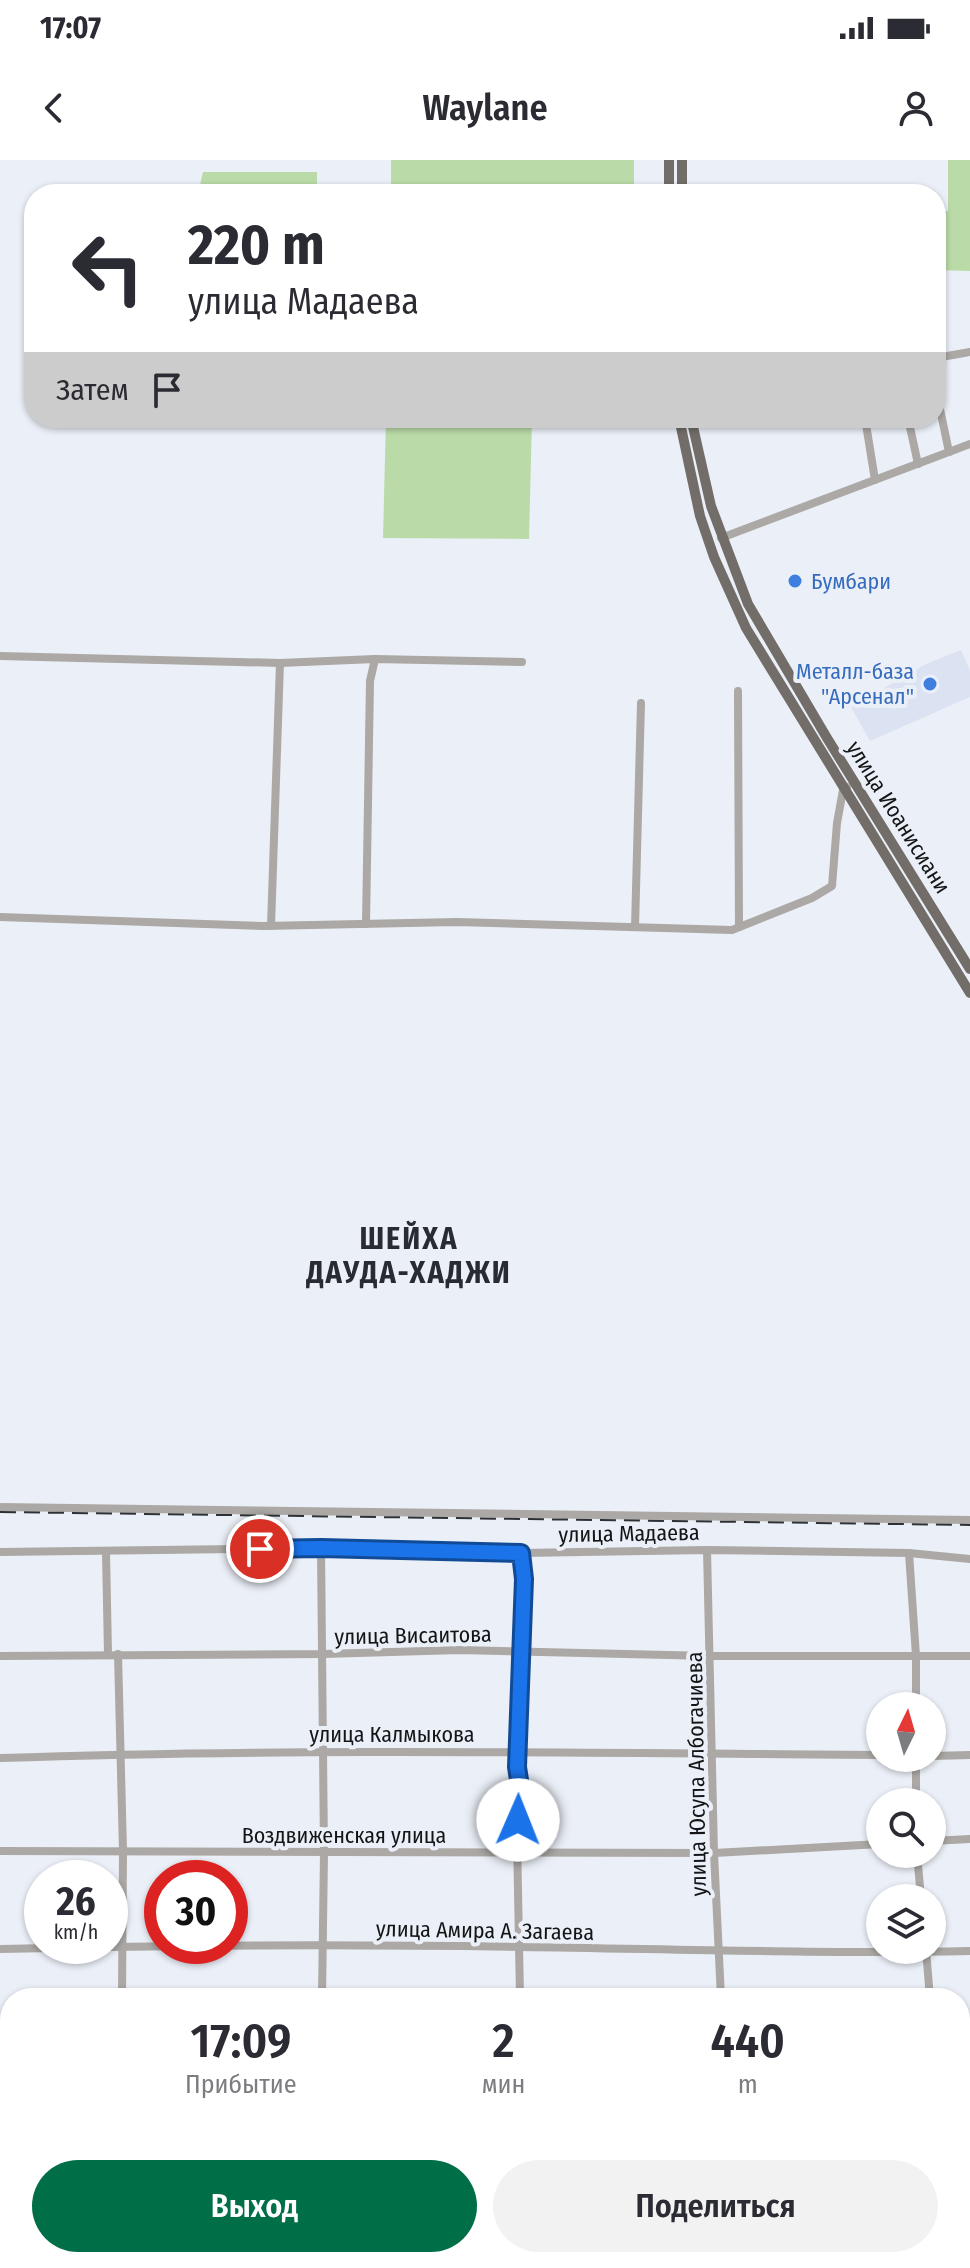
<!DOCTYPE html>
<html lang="ru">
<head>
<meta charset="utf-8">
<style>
  body { margin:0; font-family:"Fira Sans Condensed",sans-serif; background:#f2f2f3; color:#2b2b33; height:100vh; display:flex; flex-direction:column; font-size:30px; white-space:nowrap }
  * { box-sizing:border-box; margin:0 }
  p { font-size:26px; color:#7c7c81 }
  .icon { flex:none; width:44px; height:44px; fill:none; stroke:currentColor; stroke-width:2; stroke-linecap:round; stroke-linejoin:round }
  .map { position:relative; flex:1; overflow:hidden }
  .sheet { position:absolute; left:0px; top:1828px; width:970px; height:280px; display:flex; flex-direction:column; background:#fff; border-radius:32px 32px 0 0; box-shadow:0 2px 6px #0004 }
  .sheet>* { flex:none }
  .hud { position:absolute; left:24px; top:24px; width:922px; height:244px; border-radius:32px; box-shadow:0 2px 6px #0004; background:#fff; color:#2b2b33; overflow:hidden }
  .needle { width:52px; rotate:5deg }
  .buttons { position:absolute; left:866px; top:1532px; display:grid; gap:16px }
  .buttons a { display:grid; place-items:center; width:80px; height:80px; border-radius:50%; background:#fff; box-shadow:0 2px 6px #0004; font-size:40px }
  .speed { position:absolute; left:24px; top:1700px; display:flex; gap:16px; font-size:40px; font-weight:700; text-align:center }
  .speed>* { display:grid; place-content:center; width:104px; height:104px; border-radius:50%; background:#fff; box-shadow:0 2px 6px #0004; line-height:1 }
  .speed small { font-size:20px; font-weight:400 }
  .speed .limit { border:12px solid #d22; background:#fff; color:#111 }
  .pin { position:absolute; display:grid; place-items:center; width:68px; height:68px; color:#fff; margin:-34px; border:4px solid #fff; border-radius:50%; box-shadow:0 2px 8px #0007 }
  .me { position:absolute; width:88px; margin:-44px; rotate:1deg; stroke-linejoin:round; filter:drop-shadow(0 0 6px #0008) }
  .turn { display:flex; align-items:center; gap:28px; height:168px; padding:0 32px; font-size:36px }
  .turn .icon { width:104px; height:104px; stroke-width:2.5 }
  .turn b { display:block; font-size:56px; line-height:68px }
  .then { display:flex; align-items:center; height:76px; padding:0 32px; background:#0003; gap:16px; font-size:30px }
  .eta { display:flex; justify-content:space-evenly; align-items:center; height:136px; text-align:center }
  .eta b { font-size:48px; font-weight:600; line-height:56px }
  .primary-button { display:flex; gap:16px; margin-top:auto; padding:16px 32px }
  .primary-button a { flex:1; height:92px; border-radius:48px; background:#006e46; color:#fff; font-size:32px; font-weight:600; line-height:92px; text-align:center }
  .primary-button a+a { background:#f2f2f3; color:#2b2b33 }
  .status { display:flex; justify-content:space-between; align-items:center; height:56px; padding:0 40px; background:#fff; direction:ltr }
  .status svg { height:22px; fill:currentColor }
  header { display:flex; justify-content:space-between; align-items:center; height:104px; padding:0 32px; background:#fff; font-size:36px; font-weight:600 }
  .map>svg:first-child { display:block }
  .built { fill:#dbe2f1 }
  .green { fill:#badba8 }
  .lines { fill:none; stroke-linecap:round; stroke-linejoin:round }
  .minor { stroke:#aba8a5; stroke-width:8 }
  .major { stroke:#726d68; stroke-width:10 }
  .rail { stroke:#2e3133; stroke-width:2; stroke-dasharray:16 8; stroke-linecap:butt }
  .route-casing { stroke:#114b97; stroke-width:20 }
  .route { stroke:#1a73e8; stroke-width:14 }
  .shop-dot { fill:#3f7fe0; stroke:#ebeff7; stroke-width:3 }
  .labels { text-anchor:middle; stroke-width:8; stroke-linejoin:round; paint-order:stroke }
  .shop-label { font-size:22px; fill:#366cbe; stroke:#ebeff7; text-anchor:start }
  .street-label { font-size:22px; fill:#131517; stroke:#ebeff7 }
  .district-label { font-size:30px; font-weight:bold; letter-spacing:2px; fill:#282b31; stroke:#ebeff7 }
</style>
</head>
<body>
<div class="status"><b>17:07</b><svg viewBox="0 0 49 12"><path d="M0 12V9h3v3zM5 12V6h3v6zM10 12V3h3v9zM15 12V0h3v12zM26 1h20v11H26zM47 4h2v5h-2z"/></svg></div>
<header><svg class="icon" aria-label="back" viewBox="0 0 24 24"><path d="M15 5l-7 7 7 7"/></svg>Waylane<svg class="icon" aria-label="person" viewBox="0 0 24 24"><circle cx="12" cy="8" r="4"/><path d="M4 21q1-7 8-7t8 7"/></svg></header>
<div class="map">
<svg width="970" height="2108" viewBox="0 0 970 2108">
  <rect width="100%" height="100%" fill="#ebeff7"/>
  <!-- built -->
  <path class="built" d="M961,490L970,511V537L870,581L851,547L926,504Z"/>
  <!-- green -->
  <g class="green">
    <rect x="391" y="0" width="243" height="34"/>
    <path d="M948,0H970V111L936,110V51H948Z"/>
    <path d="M203,12H317V34H198Z"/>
    <path d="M386,258H532L529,379L383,378Z"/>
  </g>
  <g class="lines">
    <!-- minor -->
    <g class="minor">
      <path d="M936,198L970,192"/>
      <path d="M936,230L949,292"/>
      <path d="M865,258L875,320"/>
      <path d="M908,258L918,304"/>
      <path d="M721,378L970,284"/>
      <path d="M0,496L280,503L375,499L522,502"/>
      <path d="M738,531L739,767"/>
      <path d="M0,757L263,766L457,762L732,770L812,738L832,726L837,663L843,630L847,627"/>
      <path d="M366,764L370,521L375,499"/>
      <path d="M271,766L280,503"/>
      <path d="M635,767L641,543"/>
      <path d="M0,1347L970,1360"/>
      <path d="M321,1388L324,1693L322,1838"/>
      <path d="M707,1390L714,1693L721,1838"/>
      <path d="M0,1392L321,1388L521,1393L707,1390L909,1393L970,1399"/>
      <path d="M106,1392L108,1494"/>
      <path d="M909,1393L916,1496V1546"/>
      <path d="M118,1494L123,1691L122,1838"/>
      <path d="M0,1496L323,1494L460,1490L711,1496H970"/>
      <path d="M932,1596L970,1595"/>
      <path d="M0,1598C293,1588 587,1593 880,1595"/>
      <path d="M916,1598V1642"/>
      <path d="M932,1681L970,1679"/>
      <path d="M0,1691L714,1693L880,1684"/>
      <path d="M917,1694L921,1738"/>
      <path d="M0,1789C174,1785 348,1784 521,1787C671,1789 820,1794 970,1791"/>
      <path d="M926,1790L930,1838"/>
      <path d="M520,1838L517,1677L521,1633L517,1607L523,1508L524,1419L521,1393"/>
      <path d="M0,1895H10"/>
      <path d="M960,1898H970"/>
      <path d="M0,2005H10"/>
      <path d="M120,2098V2108"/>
      <path d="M523,2098V2108"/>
      <path d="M724,2098V2108"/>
      <path d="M326,2108V2098"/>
    </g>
    <!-- major -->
    <g class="major">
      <path d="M669,34V0"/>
      <path d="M682,34V0"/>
      <path d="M679,258L700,356L714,397L746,468L970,833"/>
      <path d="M691,258L711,346L748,444L827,578L970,809"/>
    </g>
    <!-- rail -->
    <path class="rail" d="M0,1352L970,1365"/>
  </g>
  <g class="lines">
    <!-- route casing -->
    <g class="route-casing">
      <path id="route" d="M260,1389L321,1388L521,1393L524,1419L517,1607L521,1633L518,1660"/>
    </g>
    <!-- route -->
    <use href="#route" class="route"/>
  </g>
  <!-- markers -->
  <g class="shop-dot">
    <circle cx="795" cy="421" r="8"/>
    <circle cx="930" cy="524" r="8"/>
  </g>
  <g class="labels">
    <!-- shop labels -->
    <g class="shop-label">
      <text x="811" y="429">Бумбари</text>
      <text x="914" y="519" text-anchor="end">Металл-база<tspan x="914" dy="25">"Арсенал"</tspan></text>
    </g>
    <!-- street labels -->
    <g class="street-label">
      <text transform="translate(899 657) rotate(58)" y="8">улица Иоанисиани</text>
      <text transform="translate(629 1373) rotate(-1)" y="8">улица Мадаева</text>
      <text transform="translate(413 1475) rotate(-1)" y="8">улица Висаитова</text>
      <text x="392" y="1582">улица Калмыкова</text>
      <text transform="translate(696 1614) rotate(-91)" y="8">улица Юсупа Албогачиева</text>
      <text x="344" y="1683">Воздвиженская улица</text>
      <text transform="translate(485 1770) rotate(1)" y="8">улица Амира А. Загаева</text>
    </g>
    <!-- district labels -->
    <g class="district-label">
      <text x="409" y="1089">ШЕЙХА<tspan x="409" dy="34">ДАУДА-ХАДЖИ</tspan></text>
    </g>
  </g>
</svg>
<div class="buttons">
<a><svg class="needle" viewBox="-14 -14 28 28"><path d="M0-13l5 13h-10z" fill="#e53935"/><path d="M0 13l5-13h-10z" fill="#7c7c81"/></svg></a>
<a><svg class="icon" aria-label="search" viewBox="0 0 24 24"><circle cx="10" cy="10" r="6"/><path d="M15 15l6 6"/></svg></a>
<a><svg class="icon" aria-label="layers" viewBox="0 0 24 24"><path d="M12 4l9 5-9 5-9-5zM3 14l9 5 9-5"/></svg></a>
</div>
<div class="speed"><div>26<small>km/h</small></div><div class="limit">30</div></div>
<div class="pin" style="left:260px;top:1389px;background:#d93025"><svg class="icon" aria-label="arrive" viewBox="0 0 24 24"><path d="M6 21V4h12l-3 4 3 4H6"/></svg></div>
<svg class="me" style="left:518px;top:1660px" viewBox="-20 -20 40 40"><circle r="19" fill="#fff"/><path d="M0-13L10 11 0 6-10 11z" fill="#1a73e8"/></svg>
<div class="hud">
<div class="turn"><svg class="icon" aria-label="left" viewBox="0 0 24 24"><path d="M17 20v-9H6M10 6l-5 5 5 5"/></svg><div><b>220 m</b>улица Мадаева</div></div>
<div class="then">Затем<svg class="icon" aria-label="arrive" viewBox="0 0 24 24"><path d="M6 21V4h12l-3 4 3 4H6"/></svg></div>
</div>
<section class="sheet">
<div class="eta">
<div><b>17:09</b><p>Прибытие</p></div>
<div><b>2</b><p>мин</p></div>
<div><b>440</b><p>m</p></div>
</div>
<div class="primary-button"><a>Выход</a><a>Поделиться</a></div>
</section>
</div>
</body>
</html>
